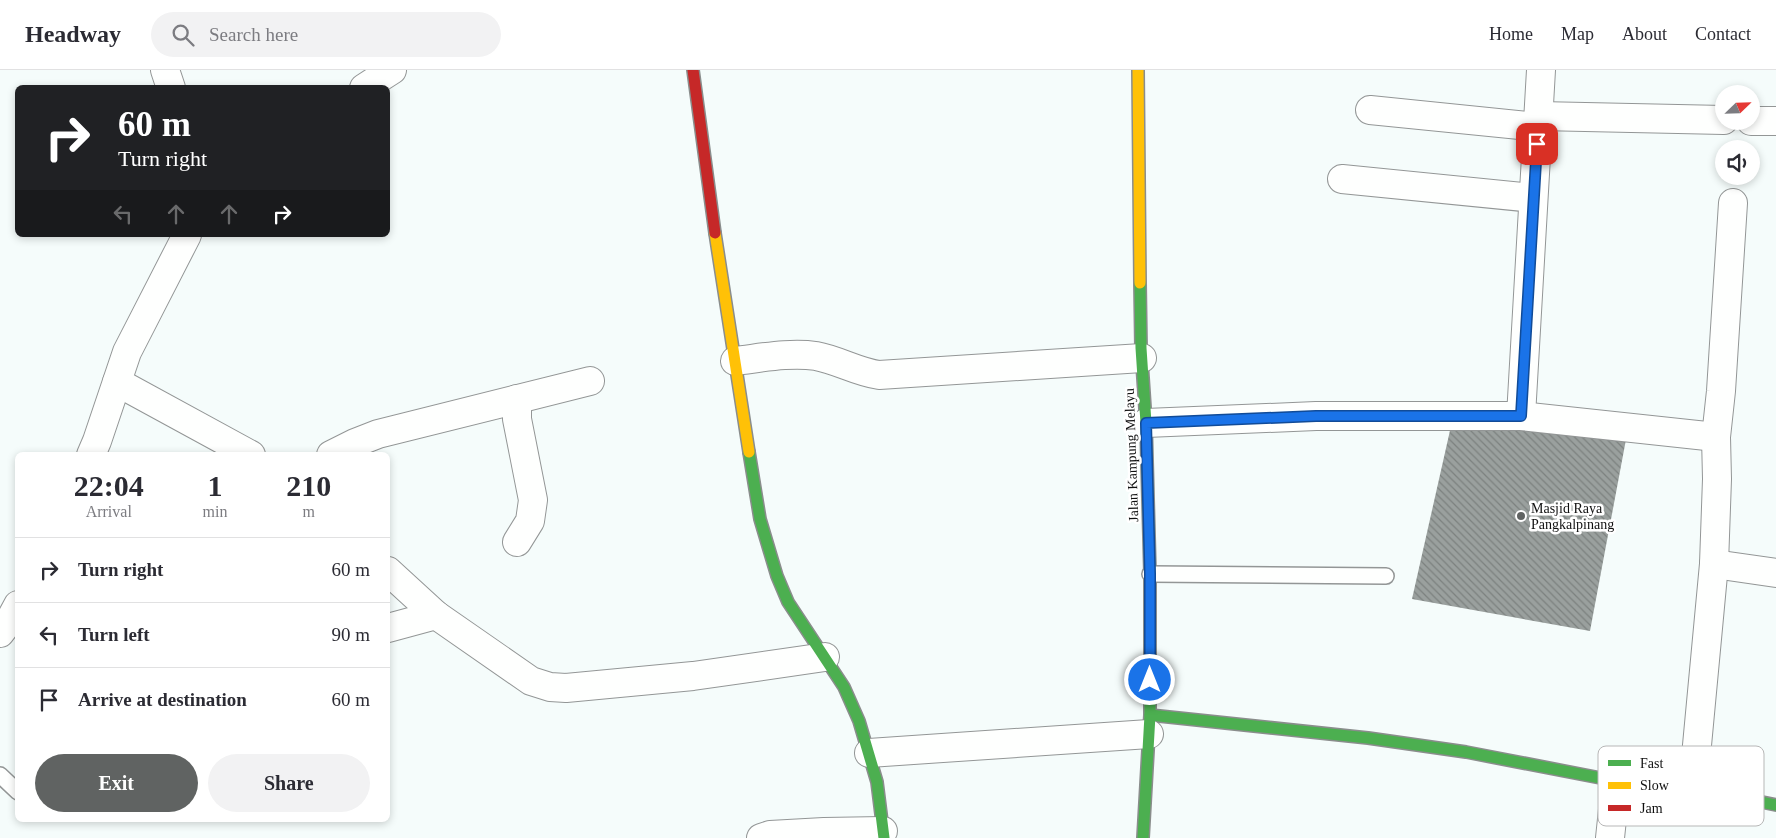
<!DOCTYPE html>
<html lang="en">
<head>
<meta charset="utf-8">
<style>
  body { margin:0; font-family:"Times New Roman",serif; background:#f2f2f3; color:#2b2b33; height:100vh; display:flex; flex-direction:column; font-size:19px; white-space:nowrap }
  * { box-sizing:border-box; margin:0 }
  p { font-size:16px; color:#7c7c81 }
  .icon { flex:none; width:28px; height:28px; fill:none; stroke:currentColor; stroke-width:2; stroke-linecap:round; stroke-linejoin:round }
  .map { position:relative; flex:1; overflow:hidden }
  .details { position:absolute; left:15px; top:382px; width:375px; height:370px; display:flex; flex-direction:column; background:#fff; border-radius:8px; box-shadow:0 2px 8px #0003 }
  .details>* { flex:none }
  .hud { position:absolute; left:15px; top:15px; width:375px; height:152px; border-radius:8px; box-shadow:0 2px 8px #0003; background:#202124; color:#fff; overflow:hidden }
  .needle { width:32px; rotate:67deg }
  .tools { position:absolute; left:1715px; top:15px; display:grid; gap:10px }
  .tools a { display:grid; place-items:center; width:45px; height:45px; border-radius:50%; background:#fff; box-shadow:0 2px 8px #0003; font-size:25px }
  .pin { position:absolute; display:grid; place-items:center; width:42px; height:42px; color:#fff; margin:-21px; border-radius:10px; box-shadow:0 2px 8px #0006 }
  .me { position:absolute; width:55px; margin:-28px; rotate:0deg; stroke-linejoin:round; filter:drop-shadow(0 0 4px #0008) }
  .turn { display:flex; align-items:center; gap:18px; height:105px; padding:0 20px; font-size:22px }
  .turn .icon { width:65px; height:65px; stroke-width:2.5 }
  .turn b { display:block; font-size:35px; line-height:42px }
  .lanes { display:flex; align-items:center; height:48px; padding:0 20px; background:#0003; justify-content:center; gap:25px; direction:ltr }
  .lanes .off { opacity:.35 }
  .eta { display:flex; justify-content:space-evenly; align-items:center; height:85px; text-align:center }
  .eta b { font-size:30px; font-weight:600; line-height:35px }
  .cta { display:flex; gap:10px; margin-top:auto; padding:10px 20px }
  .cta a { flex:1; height:58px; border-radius:30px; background:#606362; color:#fff; font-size:20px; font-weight:600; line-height:58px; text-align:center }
  .cta a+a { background:#f2f2f3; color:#2b2b33 }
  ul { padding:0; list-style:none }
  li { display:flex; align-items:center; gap:15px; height:65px; padding:0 20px; border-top:1px solid #e1e1e2 }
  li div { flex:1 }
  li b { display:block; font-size:19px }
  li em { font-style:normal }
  header { display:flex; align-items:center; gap:30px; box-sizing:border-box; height:70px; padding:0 25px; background:#fff; border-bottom:1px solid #e1e1e2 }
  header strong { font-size:24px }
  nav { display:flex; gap:28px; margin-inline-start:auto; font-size:18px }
  .search { width:350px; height:45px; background:#f2f2f3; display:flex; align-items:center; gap:12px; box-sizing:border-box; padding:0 18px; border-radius:28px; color:#7c7c81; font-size:19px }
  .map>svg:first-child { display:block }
  .building { fill:url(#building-back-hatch) }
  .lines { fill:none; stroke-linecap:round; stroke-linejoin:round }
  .lane-casing { stroke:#939696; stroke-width:18 }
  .street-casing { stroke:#939696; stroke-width:30 }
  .fast-casing { stroke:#8a8d8c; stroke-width:14 }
  .slow-casing { stroke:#8a8d8c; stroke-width:14 }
  .jam-casing { stroke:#8a8d8c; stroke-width:14 }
  .lane { stroke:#fefffe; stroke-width:15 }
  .street { stroke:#fefffe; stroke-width:28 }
  .fast { stroke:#4caf50; stroke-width:11 }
  .slow { stroke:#ffc107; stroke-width:11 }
  .jam { stroke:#c62828; stroke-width:11 }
  .route-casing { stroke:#114b97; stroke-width:12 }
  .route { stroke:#1a73e8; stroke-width:9 }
  .poi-dot { fill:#606362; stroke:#fff; stroke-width:2 }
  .labels { text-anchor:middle; stroke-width:5; stroke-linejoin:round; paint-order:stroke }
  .street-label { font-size:14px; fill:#101010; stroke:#fff }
  .poi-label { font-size:14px; fill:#101010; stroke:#fff; text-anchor:start }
  .key { fill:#fff; stroke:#b7b7b7; stroke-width:1 }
  .key-label { font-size:14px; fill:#101010 }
</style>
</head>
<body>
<header>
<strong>Headway</strong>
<div class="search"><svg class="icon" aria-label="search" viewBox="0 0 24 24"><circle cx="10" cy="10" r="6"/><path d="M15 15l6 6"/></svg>Search here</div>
<nav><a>Home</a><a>Map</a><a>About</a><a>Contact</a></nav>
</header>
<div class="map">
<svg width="1776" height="768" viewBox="0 0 1776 768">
  <defs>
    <pattern id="building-back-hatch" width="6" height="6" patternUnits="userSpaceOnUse" patternTransform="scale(1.25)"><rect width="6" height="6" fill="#9aa09e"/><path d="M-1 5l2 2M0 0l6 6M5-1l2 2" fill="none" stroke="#7c817f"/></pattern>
  </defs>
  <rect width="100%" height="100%" fill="#f5fcfb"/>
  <!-- building -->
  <path class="building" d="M1451,356L1627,364L1590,561L1412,529Z"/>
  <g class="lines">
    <!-- lane casing -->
    <g class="lane-casing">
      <g id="lane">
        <path d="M1150,504L1386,506"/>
        <path d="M0,705L18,722"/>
      </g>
    </g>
    <!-- street casing -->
    <g class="street-casing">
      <g id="street">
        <path d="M165,0L171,18"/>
        <path d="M364,18L392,0"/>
        <path d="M1370,40L1538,57"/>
        <path d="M1539,46L1724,50"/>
        <path d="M1751,51H1776"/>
        <path d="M1342,109L1533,128"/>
        <path d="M735,291C761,288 790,282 816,286C838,290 857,302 879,305L1142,288"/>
        <path d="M117,312L251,385"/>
        <path d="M1521,346L1541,0"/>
        <path d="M1146,353L1316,346H1521L1716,367"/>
        <path d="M91,385L97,371L127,282L187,165"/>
        <path d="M331,385L355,373L378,364L590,311"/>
        <path d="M517,472L530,451L533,430L517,349V329"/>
        <path d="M1714,494L1776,503"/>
        <path d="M388,501L436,545L531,611L550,617L566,618L693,606L825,587"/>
        <path d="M388,558L436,545"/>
        <path d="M0,563L10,550L18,535"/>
        <path d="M869,683L1149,664"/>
        <path d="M1693,718L1714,494L1717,409L1716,367L1721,321L1733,133"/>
        <path d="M761,768L770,765L824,762L883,761"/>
        <path d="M1610,768L1616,711"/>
      </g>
    </g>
    <!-- fast casing -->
    <g class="fast-casing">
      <g id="fast">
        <path d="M1140,213L1141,278L1146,353L1150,504V645L1143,768"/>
        <path d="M749,382L760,449L777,506L788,532L844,617L859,651L877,712L884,768"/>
        <path d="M1150,645L1368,668L1466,682L1616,711L1693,718L1776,735"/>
      </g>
    </g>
    <!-- slow casing -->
    <g class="slow-casing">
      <g id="slow">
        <path d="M1138,0L1140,213"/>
        <path d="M715,163L749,382"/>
      </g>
    </g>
    <!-- jam casing -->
    <g class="jam-casing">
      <path id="jam" d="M693,0L715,163"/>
    </g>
    <!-- lane -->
    <use href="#lane" class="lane"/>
    <!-- street -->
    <use href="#street" class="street"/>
    <!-- fast -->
    <use href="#fast" class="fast"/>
    <!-- slow -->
    <use href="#slow" class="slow"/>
    <!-- jam -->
    <use href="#jam" class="jam"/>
  </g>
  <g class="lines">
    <!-- route casing -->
    <g class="route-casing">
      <path id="route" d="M1150,610V504L1146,353L1316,346H1521L1537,74"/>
    </g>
    <!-- route -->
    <use href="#route" class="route"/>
  </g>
  <!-- markers -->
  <circle class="poi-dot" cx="1521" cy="446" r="5"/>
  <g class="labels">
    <!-- street labels -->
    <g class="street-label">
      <text transform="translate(1131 385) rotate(-92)" y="5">Jalan Kampung Melayu</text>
    </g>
    <!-- poi labels -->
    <g class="poi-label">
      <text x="1531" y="443">Masjid Raya<tspan x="1531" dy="16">Pangkalpinang</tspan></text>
    </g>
  </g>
  <!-- legend -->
  <rect x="1598" y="676" width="166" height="80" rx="8" class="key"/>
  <rect x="1608" y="690" width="23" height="6" fill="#4caf50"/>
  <rect x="1608" y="712" width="23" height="7" fill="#ffc107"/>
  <rect x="1608" y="735" width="23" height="6" fill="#c62828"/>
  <g class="key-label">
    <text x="1640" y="698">Fast</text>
    <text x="1640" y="720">Slow</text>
    <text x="1640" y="743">Jam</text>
  </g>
</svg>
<div class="tools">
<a><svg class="needle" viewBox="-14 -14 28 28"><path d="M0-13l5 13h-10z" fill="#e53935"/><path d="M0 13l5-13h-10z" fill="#7c7c81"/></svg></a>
<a><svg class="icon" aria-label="sound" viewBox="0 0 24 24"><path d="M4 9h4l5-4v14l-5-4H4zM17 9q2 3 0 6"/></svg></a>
</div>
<div class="pin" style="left:1537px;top:74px;background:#d93025"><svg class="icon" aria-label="arrive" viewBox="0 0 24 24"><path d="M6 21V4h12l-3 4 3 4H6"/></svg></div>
<svg class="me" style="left:1150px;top:610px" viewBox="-20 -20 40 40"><circle r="17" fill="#1a73e8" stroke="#fff" stroke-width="3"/><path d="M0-11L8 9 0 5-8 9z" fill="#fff"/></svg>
<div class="hud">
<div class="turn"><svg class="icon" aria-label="right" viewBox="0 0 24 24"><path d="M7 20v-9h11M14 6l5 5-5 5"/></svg><div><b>60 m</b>Turn right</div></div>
<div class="lanes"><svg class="icon off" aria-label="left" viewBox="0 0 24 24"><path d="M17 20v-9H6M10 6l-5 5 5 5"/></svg><svg class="icon off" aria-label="ahead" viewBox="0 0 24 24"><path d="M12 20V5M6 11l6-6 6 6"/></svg><svg class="icon off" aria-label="ahead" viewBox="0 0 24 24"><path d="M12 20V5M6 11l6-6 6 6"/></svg><svg class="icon" aria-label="right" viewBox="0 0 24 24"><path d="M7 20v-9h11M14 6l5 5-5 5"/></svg></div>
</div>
<section class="details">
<div class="eta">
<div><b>22:04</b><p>Arrival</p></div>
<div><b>1</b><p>min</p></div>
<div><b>210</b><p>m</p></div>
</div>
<ul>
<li><svg class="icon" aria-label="right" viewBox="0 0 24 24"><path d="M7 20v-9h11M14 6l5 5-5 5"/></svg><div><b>Turn right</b></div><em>60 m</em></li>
<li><svg class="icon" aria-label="left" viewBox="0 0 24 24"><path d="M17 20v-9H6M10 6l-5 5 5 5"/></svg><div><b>Turn left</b></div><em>90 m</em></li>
<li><svg class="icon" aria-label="arrive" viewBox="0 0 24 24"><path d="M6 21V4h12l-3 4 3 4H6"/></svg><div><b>Arrive at destination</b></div><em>60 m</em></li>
</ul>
<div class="cta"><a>Exit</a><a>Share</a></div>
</section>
</div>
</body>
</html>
